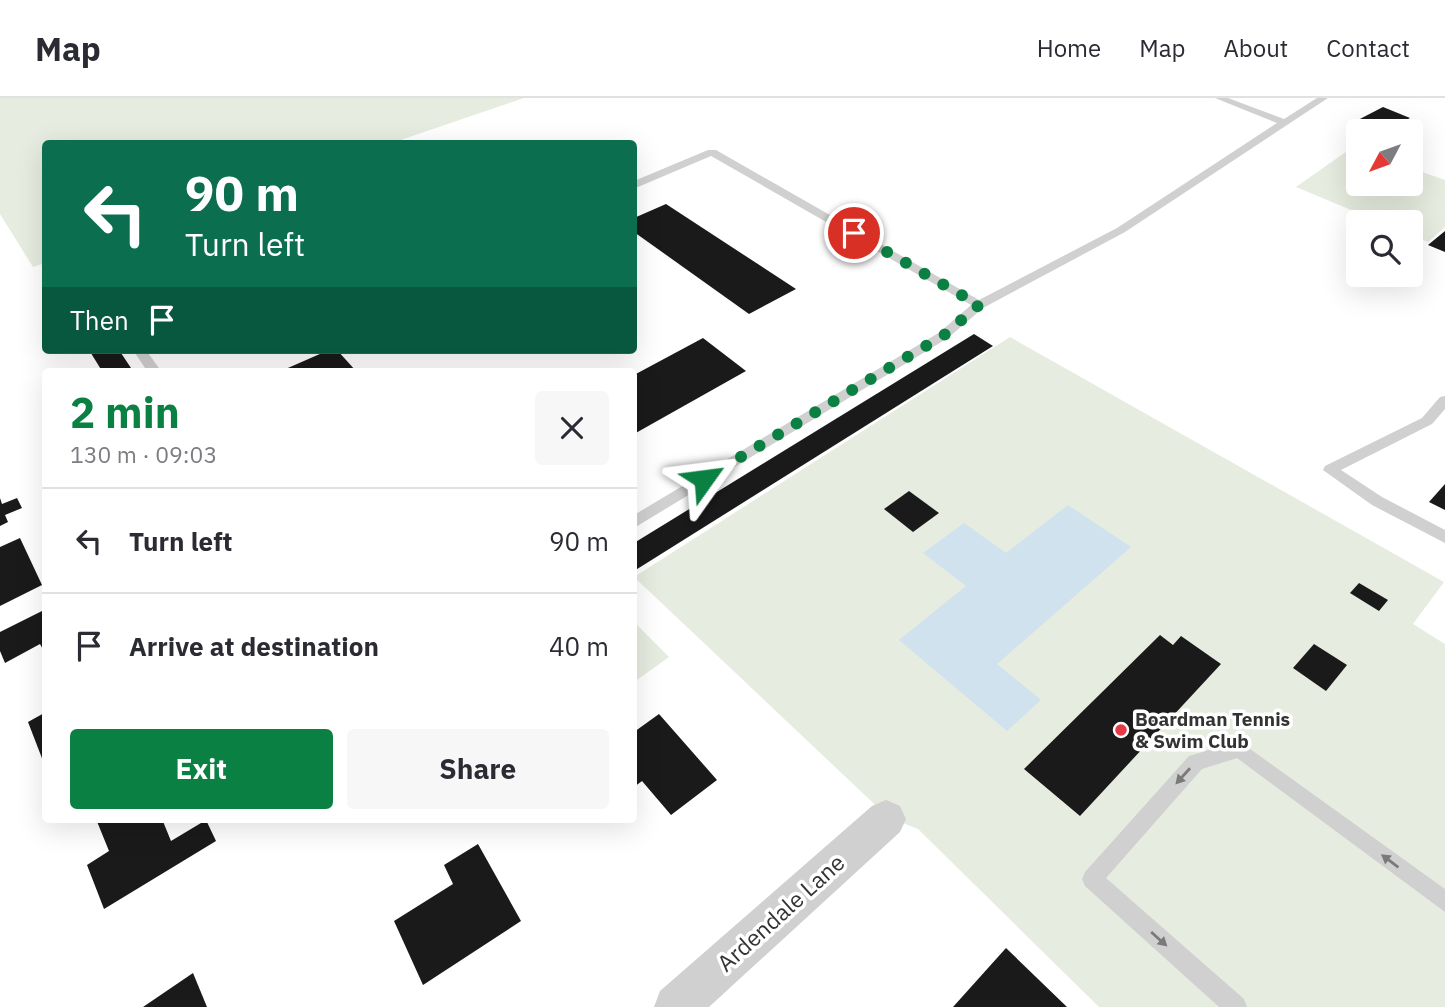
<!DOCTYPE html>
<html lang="en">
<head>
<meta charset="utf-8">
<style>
  body { margin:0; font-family:"IBM Plex Sans",sans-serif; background:#f7f7f7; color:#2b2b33; height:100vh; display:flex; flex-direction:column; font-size:26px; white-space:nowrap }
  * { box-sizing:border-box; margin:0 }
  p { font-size:23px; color:#7c7c81 }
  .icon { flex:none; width:38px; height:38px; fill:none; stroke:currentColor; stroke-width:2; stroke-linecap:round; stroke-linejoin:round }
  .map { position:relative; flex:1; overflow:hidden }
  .drawer { position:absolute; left:42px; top:270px; width:595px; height:455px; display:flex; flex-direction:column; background:#fff; border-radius:7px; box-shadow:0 7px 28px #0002 }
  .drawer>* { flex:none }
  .hud { position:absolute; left:42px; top:42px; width:595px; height:214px; border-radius:7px; box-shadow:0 7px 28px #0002; background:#0b6e4f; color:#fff; overflow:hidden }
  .needle { width:46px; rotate:229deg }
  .controls { position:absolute; left:1346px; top:21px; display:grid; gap:14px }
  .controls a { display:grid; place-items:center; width:77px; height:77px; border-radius:7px; background:#fff; box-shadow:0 7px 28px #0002; font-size:35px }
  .pin { position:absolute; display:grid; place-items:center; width:60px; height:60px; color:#fff; margin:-30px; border:4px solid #fff; border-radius:50%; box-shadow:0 2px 7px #0007 }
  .me { position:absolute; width:77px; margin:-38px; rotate:59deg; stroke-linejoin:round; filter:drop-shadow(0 0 5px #0008) }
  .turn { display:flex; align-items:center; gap:24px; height:147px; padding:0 28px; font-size:32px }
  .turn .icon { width:91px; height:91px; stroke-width:2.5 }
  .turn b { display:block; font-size:49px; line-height:60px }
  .then { display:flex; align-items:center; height:66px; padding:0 28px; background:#0003; gap:14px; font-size:26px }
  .round { display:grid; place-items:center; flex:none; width:74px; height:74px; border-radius:7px; background:#f7f7f7 }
  .headline { display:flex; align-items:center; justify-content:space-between; height:119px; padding:0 28px }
  h1 { font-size:42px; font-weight:700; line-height:52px; color:#0b8043 }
  .cta { display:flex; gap:14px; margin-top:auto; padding:14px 28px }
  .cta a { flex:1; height:80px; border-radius:7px; background:#0b8043; color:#fff; font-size:28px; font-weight:700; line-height:80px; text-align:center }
  .cta a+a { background:#f7f7f7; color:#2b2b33 }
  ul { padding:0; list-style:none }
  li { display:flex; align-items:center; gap:21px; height:105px; padding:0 28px; border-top:2px solid #e1e1e2 }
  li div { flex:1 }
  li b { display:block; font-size:26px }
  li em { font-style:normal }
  header { display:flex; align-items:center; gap:42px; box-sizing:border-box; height:98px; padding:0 35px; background:#fff; border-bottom:2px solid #e1e1e2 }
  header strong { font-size:33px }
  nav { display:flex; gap:38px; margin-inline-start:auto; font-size:24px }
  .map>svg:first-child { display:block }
  .green { fill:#e6ecdf }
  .water { fill:#cfe2ee }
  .building { fill:#1a1a1a }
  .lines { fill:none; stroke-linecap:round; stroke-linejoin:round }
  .lane { fill:#d0d0d0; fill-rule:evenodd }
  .street { fill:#d0d0d0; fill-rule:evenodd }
  .oneway { fill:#7a7a7a }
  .route { stroke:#0b8043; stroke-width:12; stroke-dasharray:0 21.6 }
  .poi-dot { fill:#e63946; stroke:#fff; stroke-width:2.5 }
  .labels { text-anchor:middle; stroke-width:7; stroke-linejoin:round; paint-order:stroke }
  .poi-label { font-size:19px; font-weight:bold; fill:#333; stroke:#fff; text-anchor:start }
  .near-street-label { font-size:23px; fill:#333; stroke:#fff }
</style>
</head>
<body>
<header>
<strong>Map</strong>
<nav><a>Home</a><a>Map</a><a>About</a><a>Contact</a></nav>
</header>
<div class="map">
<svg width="1445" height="909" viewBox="0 0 1445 909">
  <rect width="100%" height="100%" fill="#fff"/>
  <!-- green -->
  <g class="green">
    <path d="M0,0H524L392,45L46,46L45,165L33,169L0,116Z"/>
    <path d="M1353,49L1358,51V86H1410L1411,70L1445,82V129L1428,144L1411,137L1410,124H1380L1296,89Z"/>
    <path d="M1010,239L1444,484L1413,526L1445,546V909H1099L918,731L888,719L634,479Z"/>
    <path d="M634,524L669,559L634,584Z"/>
  </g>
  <!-- water -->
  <path class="water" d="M1068,407L1131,449L997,566L1041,602L1007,633L899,542L966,488L923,455L964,425L1006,455Z"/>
  <!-- building -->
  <g class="building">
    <path d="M1383,9L1410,20L1386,33L1356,23Z"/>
    <path d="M666,106L796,191L749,216L634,134V120Z"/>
    <path d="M1445,133V154L1428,147Z"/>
    <path d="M974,236L993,248L634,473V445Z"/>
    <path d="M703,240L746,273L634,336V277Z"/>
    <path d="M89,252H119L133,273H102Z"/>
    <path d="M329,252H337L356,273H281Z"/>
    <path d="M1445,386V412L1429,404Z"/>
    <path d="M909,393L939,415L913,434L884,411Z"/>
    <path d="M0,400L2,406L17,400L22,410L5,417L8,424L0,428Z"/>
    <path d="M20,440L42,487L0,508V449Z"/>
    <path d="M1359,485L1388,502L1379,513L1350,495Z"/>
    <path d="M46,511V557L40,546L5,565L0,553V534Z"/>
    <path d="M1160,537L1173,547L1181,538L1221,566L1080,718L1024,671Z"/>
    <path d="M1314,546L1347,567L1326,593L1293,570Z"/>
    <path d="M46,614V668H45L28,624Z"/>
    <path d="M659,616L717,682L671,717L642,683L634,689V634Z"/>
    <path d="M96,721H162L171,743L206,722L216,743L104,811L87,767L109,753Z"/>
    <path d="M478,746L521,823L423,887L394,823L453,786L444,767Z"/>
    <path d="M1006,850L1067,909H953Z"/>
    <path d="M193,875L207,909H143Z"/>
  </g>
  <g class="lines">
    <!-- lane -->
    <g class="lane">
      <path d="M1215,0H1228L1284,21L1317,0H1328L1125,134L983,210L948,240L634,430V417L940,234L971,207L711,58L638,89L634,90V83L708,52H716L979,202L1117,130L1277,25Z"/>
      <path d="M133,252H146L161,273H147Z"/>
      <path d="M1445,298V311L1432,326L1341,372L1382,399L1445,432V445L1372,407L1323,372L1325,368L1422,320L1440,299Z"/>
      <path d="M1239,643L1445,791V814L1237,660L1202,671L1106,780L1244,901L1247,909H1219L1085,788L1082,781L1085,774L1189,658Z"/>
    </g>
    <!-- street -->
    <path class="street" d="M886,702L900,708L906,721L900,734L709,909H654L660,893L872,708Z"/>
  </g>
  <!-- one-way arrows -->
  <defs><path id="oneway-solid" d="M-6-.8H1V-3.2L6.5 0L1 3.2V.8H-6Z" transform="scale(1.75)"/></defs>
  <g class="oneway">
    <use href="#oneway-solid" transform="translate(1183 678) rotate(132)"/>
    <use href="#oneway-solid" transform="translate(1390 763) rotate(-143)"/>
    <use href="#oneway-solid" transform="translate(1159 841) rotate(42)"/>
  </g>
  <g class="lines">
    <!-- route -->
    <path class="route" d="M704,381L944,237L979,207L854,135"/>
  </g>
  <!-- markers -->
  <circle class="poi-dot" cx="1121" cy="632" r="7"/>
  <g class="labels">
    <!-- poi labels -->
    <g class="poi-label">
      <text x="1135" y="628">Boardman Tennis<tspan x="1135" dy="22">&amp; Swim Club</tspan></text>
    </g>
    <!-- near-street labels -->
    <g class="near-street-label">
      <text transform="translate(781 815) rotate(-42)" y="8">Ardendale Lane</text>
    </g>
  </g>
</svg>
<div class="controls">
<a><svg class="needle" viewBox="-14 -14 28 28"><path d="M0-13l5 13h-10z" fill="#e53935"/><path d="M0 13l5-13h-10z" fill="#7c7c81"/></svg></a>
<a><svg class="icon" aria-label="search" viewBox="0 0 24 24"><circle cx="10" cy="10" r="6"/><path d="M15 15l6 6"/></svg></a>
</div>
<div class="pin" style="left:854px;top:135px;background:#d93025"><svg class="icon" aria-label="arrive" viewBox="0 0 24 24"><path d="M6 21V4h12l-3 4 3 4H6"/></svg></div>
<svg class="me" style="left:704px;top:381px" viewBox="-20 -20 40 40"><path d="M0-17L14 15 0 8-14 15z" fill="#0b8043" stroke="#fff" stroke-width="4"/></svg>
<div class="hud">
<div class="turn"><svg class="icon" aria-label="left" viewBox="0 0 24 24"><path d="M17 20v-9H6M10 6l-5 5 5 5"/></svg><div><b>90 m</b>Turn left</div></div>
<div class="then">Then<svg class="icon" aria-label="arrive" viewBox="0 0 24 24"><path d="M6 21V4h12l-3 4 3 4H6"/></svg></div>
</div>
<section class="drawer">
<div class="headline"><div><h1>2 min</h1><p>130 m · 09:03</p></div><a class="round"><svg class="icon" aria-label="close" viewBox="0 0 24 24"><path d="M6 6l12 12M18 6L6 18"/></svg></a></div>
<ul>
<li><svg class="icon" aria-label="left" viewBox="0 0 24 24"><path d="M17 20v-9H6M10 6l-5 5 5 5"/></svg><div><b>Turn left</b></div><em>90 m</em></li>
<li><svg class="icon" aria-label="arrive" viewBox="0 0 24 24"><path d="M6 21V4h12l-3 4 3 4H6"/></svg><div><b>Arrive at destination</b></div><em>40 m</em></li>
</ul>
<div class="cta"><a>Exit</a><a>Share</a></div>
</section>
</div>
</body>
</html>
